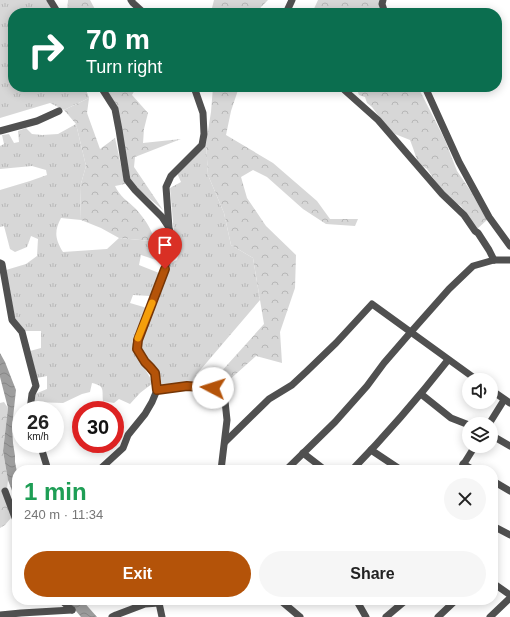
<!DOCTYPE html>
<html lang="en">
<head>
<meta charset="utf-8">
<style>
  body { margin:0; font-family:Helvetica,sans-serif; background:#f6f6f6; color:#222; height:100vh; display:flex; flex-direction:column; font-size:15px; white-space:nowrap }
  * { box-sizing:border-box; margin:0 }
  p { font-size:13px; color:#767676 }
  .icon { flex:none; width:22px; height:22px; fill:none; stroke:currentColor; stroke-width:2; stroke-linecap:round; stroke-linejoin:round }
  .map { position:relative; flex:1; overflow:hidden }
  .sheet { position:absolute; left:12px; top:465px; width:486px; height:140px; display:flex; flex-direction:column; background:#fff; border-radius:16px; box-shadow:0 2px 10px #0003 }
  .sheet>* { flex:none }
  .banner { position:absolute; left:8px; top:8px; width:494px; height:84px; border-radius:16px; box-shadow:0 2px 10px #0003; background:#0b6e4f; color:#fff; overflow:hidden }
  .buttons { position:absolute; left:462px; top:373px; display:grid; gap:8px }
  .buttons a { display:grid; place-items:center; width:36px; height:36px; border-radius:50%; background:#fff; box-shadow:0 2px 10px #0003; font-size:20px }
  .speed { position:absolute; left:12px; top:401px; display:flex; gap:8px; font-size:20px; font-weight:700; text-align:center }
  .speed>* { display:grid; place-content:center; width:52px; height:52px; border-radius:50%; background:#fff; box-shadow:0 2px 10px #0003; line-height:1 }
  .speed small { font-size:10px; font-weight:400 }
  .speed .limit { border:6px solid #d22; background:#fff; color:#111 }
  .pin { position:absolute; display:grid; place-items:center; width:34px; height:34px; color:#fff; margin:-41px -17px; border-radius:50% 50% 50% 0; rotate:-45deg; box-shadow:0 0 4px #0007 }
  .pin .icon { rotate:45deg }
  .me { position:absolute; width:44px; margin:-22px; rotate:275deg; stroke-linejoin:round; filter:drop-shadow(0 0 3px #0008) }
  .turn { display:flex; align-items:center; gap:14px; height:84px; padding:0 12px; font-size:18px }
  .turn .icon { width:52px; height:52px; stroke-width:2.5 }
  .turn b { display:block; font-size:28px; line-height:34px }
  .round { display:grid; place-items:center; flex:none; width:42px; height:42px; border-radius:21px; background:#f6f6f6 }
  .head { display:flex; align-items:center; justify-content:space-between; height:68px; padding:0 12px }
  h1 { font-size:24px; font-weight:700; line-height:30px; color:#1e9e55 }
  .button { display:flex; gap:8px; margin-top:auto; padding:8px 12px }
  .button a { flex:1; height:46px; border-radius:24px; background:#b45309; color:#fff; font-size:16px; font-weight:700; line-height:46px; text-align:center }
  .button a+a { background:#f6f6f6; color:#222 }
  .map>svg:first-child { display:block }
  .grass { fill:url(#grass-tufts) }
  .forest { fill:url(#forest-crowns) }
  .water { fill:url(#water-waves) }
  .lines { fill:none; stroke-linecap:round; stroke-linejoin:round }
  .minor { stroke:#505050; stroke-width:7 }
  .route-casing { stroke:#753606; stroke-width:10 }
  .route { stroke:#b45309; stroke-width:7 }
  .slow { stroke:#f59e0b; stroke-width:7 }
</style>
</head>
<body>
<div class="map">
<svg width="510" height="617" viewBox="0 0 510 617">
  <defs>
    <pattern id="grass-tufts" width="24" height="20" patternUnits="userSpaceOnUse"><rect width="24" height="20" fill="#d7d7d7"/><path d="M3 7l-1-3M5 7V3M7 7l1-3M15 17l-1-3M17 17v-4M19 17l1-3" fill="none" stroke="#b7b7b7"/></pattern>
    <pattern id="forest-crowns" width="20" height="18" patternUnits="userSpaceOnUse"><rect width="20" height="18" fill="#d7d7d7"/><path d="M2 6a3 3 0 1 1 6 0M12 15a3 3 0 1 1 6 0" fill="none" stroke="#b7b7b7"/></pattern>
    <pattern id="water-waves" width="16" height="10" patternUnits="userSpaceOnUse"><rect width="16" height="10" fill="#9e9e9e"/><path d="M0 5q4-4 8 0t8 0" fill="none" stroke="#868686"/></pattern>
  </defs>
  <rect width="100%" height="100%" fill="#fff"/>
  <!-- grass -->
  <g class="grass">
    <path d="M0,0H47L53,12L52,13H13V87H85L89,98L64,110L50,103L0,118Z"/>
    <path d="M76,124L86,166L80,187L81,220L61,218C54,231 55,239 63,252L107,249L119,238L151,241L156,249L164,254L162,262L141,255L139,265L159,273L150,296L133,295L130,303L147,308L132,342L140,360L153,383L140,393L130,404L119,399L114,403L103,401C102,389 105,386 92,383L90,392L82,394L63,403L35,402V394L47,389V376L37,378L30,351L41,348V331H25L15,319L6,270L26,264L37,256L38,239L31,236L27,247L15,252L10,249L4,226L0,227V190L30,181L47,175L46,170L32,166L0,169V146L4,144L2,135L9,134L14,143L19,142L18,131L26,128L32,134L42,135L58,134Z"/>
    <path d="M206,143L208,175L224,213L231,245L253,258L260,300L196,375L209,379L211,387C194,383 179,383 162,385L158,369L139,349L142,336L169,264L177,260L181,248L174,241V233L170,188L181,182L177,173Z"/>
  </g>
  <!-- forest -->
  <g class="forest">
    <path d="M68,0H90L97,13H67Z"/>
    <path d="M214,0H268L261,7L258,13H210L211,12Z"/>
    <path d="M318,0H379L380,13H312Z"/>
    <path d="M104,87H135L136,88L132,95L148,113L144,129L143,143L181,139L135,157L134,167L163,210L131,183L119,116Z"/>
    <path d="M213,87H239L231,111L226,135L273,163L317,201L330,219H358L355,226L326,224L303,209L267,177L253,170L241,177L247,198L266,226L296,255L295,288L280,332L282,363L256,356L227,382L219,374L264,324L253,258L231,245L224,213L208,175L206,143L211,112Z"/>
    <path d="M356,87H418L445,140L457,171L470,190L487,220L477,229L461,206L447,198L427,169L418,163L413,148L410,140L395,134L383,122L372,107L367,103L365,97L359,95Z"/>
    <path d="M89,98L87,113L100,149L115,138L125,184L115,186C120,197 128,201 136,209C143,217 150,226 153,236L151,241L119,238L101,228L81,220L80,187L86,166L76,124L64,110Z"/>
    <path d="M4,402L8,408L3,451L8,480L7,489L16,512L5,525L0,528V403Z"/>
  </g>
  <!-- water -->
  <g class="water">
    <path d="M0,353L5,362L16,390L12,427L13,443L15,456V462L17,472V504L8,480L3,451L8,408L0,377Z"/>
    <path d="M67,600H82L97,617H81Z"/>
  </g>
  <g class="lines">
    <!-- minor -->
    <g class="minor">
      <path d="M50,0L58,13"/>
      <path d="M131,0L133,3L144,13"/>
      <path d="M383,0L382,4L385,13"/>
      <path d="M286,13L292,0"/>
      <path d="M101,87L115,109L119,130L127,180L135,190L162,217L168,226"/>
      <path d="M341,87L378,120L442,194L464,215L475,231L478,233L489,250L494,260"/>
      <path d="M425,87L459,162L489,217L510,246"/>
      <path d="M0,131L37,121L59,111"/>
      <path d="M0,263L2,264L12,320L22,332L36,386L32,394L30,410"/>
      <path d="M157,390L187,386L213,388L217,390L222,394L225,401L227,420L221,470"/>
      <path d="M491,390L510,403"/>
      <path d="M421,394L451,418L469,425"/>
      <path d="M489,424L504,400"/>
      <path d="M491,435L510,446"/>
      <path d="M225,442L269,399L292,385L307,371L336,343L372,304L477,380"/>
      <path d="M40,444L48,470"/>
      <path d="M371,450L401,470"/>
      <path d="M303,453L325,470"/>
      <path d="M463,464L474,470"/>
      <path d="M99,470L123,448L128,435L145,414L152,402L157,390L155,373L150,367L145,362L137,349L138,341L165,269L172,246L171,235L169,228L166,187L171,176L202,145L204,134L203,113L194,87"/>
      <path d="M286,470L335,422L367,386L384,363L410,333L449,289L473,266L494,260H510"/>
      <path d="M352,470C386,435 418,398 448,360"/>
      <path d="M460,470L475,446"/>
      <path d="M493,481L510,491"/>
      <path d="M5,491L17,523"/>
      <path d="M493,526L510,535"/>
      <path d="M493,583L510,595"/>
      <path d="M61,600L72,610"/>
      <path d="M280,600L300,617"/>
      <path d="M354,600L358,603L366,617"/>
      <path d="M159,603L162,617"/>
      <path d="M0,615L21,613L72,610"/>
      <path d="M112,617L116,615L145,604L159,603L166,600"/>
      <path d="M386,617L406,600"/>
      <path d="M438,617L456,600"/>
      <path d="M490,617L510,598"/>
    </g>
  </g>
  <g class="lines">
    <!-- route casing -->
    <g class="route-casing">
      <path id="route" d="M165,269L138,340L137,349L145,362L150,367L155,373L157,390L187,386L213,388"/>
    </g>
    <!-- route -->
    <use href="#route" class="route"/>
    <!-- slow -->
    <path class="slow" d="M138,338L152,303"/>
  </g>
</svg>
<div class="buttons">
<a><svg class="icon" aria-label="sound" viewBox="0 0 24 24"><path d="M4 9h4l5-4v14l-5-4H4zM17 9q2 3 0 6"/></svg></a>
<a><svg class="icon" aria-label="layers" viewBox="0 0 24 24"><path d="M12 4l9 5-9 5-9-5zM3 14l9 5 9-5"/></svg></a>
</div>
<div class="speed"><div>26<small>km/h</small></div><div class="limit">30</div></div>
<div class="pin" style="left:165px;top:269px;background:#d93025"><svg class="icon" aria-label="arrive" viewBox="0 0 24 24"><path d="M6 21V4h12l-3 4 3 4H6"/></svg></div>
<svg class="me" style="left:213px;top:388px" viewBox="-20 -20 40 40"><circle r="19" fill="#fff"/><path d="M0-13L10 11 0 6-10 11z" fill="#b45309"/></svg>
<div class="banner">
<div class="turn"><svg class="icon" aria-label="right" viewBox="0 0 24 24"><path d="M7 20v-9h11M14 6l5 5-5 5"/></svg><div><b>70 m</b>Turn right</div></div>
</div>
<section class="sheet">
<div class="head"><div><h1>1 min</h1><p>240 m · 11:34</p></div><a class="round"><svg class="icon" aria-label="close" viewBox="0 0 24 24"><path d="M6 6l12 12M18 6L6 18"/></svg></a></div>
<div class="button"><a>Exit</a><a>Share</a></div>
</section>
</div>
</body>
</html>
